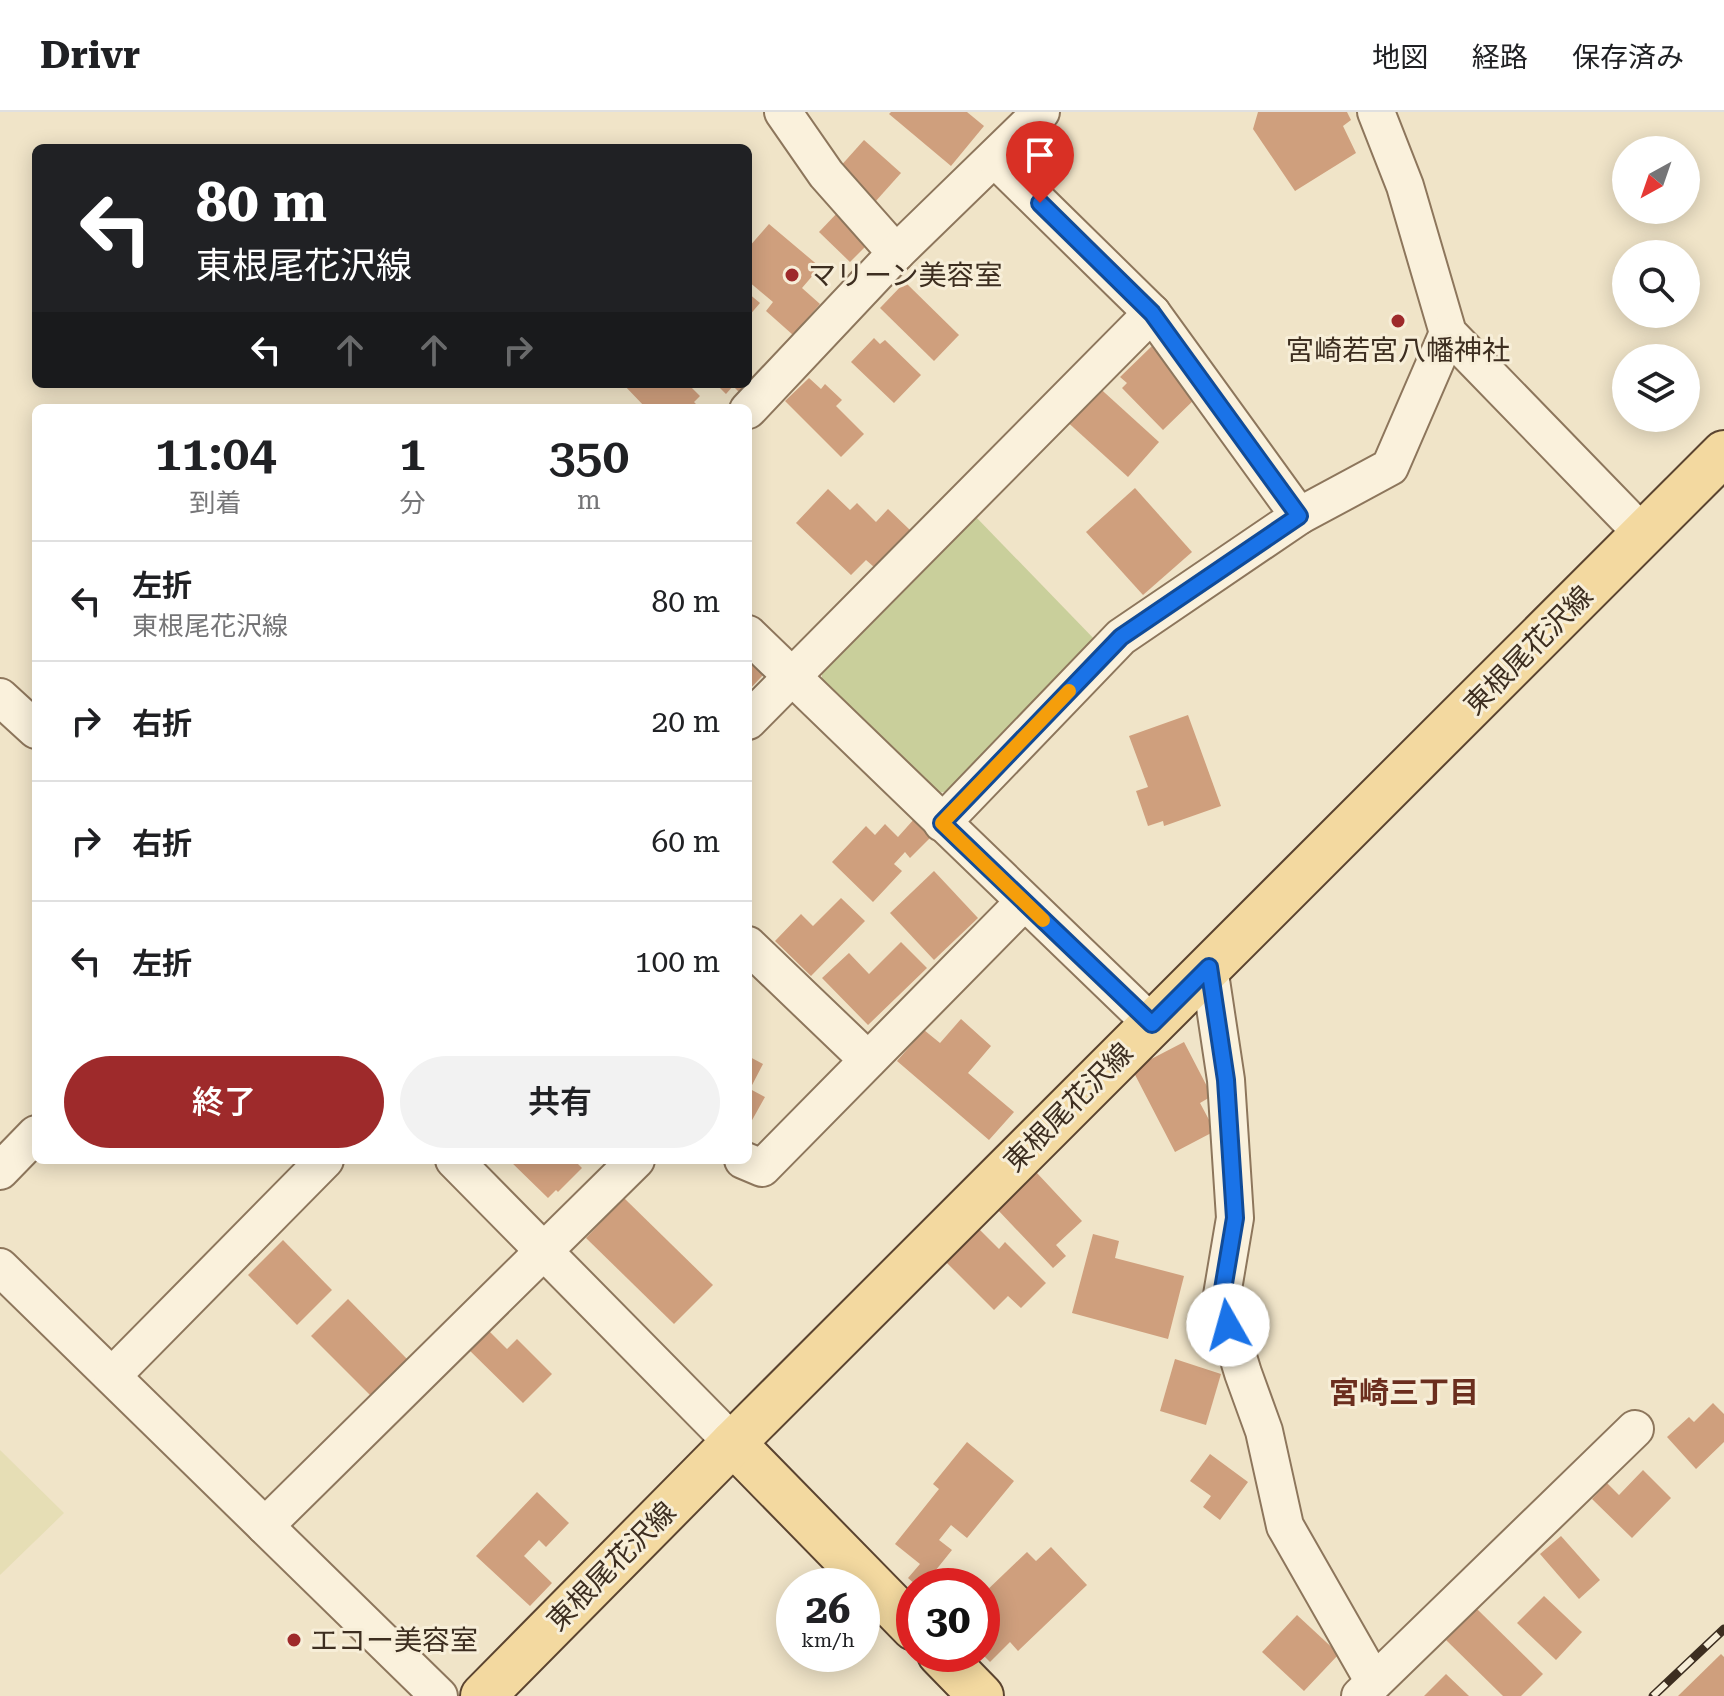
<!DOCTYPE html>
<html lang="ja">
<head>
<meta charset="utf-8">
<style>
  body { margin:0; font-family:"Roboto Serif","Noto Sans JP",serif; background:#f2f2f2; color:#202124; height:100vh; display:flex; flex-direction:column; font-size:30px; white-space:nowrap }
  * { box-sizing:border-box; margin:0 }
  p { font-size:26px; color:#757577 }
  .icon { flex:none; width:44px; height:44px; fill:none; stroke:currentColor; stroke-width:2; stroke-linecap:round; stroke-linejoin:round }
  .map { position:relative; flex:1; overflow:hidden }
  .details { position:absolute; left:32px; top:292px; width:720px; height:760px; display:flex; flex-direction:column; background:#fff; border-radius:12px; box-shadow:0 4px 20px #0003 }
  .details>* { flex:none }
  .banner { position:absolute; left:32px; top:32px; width:720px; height:244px; border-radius:12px; box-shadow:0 4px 20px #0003; background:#202124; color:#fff; overflow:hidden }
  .needle { width:52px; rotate:220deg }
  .fabs { position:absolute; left:1612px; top:24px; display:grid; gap:16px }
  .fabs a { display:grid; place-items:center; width:88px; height:88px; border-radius:50%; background:#fff; box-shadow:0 4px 20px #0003; font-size:40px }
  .speed { position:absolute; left:776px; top:1456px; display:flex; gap:16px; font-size:40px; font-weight:700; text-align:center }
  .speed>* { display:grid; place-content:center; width:104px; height:104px; border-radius:50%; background:#fff; box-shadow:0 4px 20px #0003; line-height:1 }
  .speed small { font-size:20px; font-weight:400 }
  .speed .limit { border:12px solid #d22; background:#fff; color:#111 }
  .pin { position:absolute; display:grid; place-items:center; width:68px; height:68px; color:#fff; margin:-82px -34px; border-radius:50% 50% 50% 0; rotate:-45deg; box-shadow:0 0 8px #0007 }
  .pin .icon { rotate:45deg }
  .me { position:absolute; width:88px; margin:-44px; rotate:353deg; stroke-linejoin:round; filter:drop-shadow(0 0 6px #0008) }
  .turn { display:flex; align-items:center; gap:28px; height:168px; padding:0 32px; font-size:36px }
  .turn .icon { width:104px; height:104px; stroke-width:2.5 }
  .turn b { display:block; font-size:56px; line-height:68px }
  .lanes { display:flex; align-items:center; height:76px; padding:0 32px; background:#0003; justify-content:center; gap:40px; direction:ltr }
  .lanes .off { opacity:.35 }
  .eta { display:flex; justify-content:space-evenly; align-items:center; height:136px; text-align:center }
  .eta b { font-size:48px; font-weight:600; line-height:56px }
  .action { display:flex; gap:16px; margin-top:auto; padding:16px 32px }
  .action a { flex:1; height:92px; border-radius:48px; background:#9e2a2b; color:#fff; font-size:32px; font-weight:600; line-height:92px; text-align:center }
  .action a+a { background:#f2f2f2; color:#202124 }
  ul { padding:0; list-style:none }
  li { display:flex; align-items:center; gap:24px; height:120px; padding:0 32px; border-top:2px solid #e0e0e0 }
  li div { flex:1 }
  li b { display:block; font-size:30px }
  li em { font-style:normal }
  header { display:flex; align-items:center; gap:48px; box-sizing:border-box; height:112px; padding:0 40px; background:#fff; border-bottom:2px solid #e0e0e0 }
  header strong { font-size:38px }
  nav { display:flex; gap:44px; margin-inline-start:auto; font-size:28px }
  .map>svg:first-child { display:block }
  .farmland { fill:#e6deb5 }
  .green { fill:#c9cf9b }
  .building { fill:#cf9f7d }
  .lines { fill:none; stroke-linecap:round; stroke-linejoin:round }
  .minor-casing { stroke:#8d765c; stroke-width:40 }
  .major-casing { stroke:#5b4430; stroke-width:48 }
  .minor { stroke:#faf1dc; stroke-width:36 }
  .major { stroke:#f3d9a0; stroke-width:44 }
  .rail-casing { stroke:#3d2e20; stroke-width:9 }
  .rail { stroke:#f7eed8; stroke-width:6; stroke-dasharray:18; stroke-linecap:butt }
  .route-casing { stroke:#114b97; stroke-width:20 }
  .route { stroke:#1a73e8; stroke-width:14 }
  .slow { stroke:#f59e0b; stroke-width:14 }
  .poi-dot { fill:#9e2a2b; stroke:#f7eed8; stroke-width:3 }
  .labels { text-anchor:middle; stroke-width:6; stroke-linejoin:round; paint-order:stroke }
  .poi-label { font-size:28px; fill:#3d2e20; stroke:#f7eed8; text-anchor:start }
  .street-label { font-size:28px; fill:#3d2e20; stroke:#f7eed8 }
  .neighbourhood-label { font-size:30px; font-weight:bold; fill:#6b2e1e; stroke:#f7eed8 }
</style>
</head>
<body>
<header>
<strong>Drivr</strong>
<nav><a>地図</a><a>経路</a><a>保存済み</a></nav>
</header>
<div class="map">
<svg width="1724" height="1584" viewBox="0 0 1724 1584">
  <rect width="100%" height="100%" fill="#f0e4c8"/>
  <!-- farmland -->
  <path class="farmland" d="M0,1338L64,1401L0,1463Z"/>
  <!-- green -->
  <path class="green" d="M974,403L1098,531L957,678L930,682L822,574V553Z"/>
  <!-- building -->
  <g class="building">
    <path d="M891,0H967L984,14L951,54L889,2Z"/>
    <path d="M1258,0H1347L1351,8L1343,14L1356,41L1295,79L1253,17Z"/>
    <path d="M864,28L901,61L875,90L838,57Z"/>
    <path d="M839,99L870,130L850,150L819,120Z"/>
    <path d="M769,112L820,155L802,176L820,192L793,223L766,199L773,190L748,169V136Z"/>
    <path d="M905,170L959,223L934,249L880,196Z"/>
    <path d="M748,181L760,191L748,205Z"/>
    <path d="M874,226L880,232L885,228L921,263L894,291L851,250Z"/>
    <path d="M1152,234L1200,282L1163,318L1122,276L1127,271L1120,265Z"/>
    <path d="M809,266L821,277L825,272L842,288L836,294L864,322L841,345L785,289Z"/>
    <path d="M1094,271L1159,330L1128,365L1063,306Z"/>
    <path d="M623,272H688L700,284L694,290L700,296H646Z"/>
    <path d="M716,272H747L739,280L733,274L726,282Z"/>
    <path d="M1135,376L1192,440L1143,483L1086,420Z"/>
    <path d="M828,377L850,398L857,391L876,410L888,397L910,418L874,455L866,448L851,463L796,411Z"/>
    <path d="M748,549L763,563L748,579Z"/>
    <path d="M1188,603L1221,694L1164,714L1163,709L1148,714L1136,679L1148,675L1129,624Z"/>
    <path d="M915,706L933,723L910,746L905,740L894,752L902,759L873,790L832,750L866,714L875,723L885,712L898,725Z"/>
    <path d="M934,759L978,806L934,848L890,801Z"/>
    <path d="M841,786L865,809L811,864L775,829L801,802L813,814Z"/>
    <path d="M901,830L927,856L868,913L822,866L849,841L869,862Z"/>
    <path d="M961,907L991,934L968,961L1014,1000L989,1028L897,949L924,918L940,931Z"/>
    <path d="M1184,930L1212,984L1200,991L1215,1019L1175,1040L1132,957Z"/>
    <path d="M748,944L763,952L750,977L765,985L751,1010L748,1008Z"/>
    <path d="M509,1048H574L582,1056L558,1080L556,1078L548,1086Z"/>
    <path d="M1036,1060L1082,1109L1056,1133L1066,1144L1053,1156L997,1097Z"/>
    <path d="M624,1086L713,1173L674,1212L586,1126Z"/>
    <path d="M978,1116L999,1137L1005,1130L1046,1171L1021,1196L1008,1184L994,1198L945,1149Z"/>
    <path d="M1093,1122L1119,1129L1115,1146L1184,1164L1168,1227L1072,1201Z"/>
    <path d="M283,1128L332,1178L297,1213L248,1163Z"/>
    <path d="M348,1187L409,1249L372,1285L311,1224Z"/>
    <path d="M483,1213L507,1237L517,1227L552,1262L523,1291L463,1232Z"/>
    <path d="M1175,1247L1221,1262L1206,1313L1160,1299Z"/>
    <path d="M1713,1291L1724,1302V1330L1696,1357L1667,1325L1689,1305L1694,1310Z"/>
    <path d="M967,1330L1014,1369L967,1426L951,1413L939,1428L952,1438L923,1474H917L908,1466L920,1452L895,1432L939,1377L933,1372Z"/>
    <path d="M1210,1342L1248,1370L1220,1408L1203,1395L1211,1384L1190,1369Z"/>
    <path d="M1643,1358L1671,1386L1632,1426L1592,1387L1607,1371L1619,1383Z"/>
    <path d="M537,1380L569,1411L546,1435L539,1428L524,1444L552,1471L530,1494L476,1444Z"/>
    <path d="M1561,1424L1600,1468L1579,1487L1540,1442Z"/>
    <path d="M1051,1435L1087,1473L1018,1539L1010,1530L990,1550L982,1542V1483L1027,1440L1036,1449Z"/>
    <path d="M1544,1484L1582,1520L1556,1548L1517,1511Z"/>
    <path d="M1477,1497L1543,1562L1521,1584H1503L1446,1528Z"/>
    <path d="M1297,1503L1339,1542L1304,1579L1262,1540Z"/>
    <path d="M1721,1542L1724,1545V1584H1678Z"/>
    <path d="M1446,1562L1469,1584H1424Z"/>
  </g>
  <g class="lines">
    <!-- minor casing -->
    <g class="minor-casing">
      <g id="minor">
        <path d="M783,0L826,62L896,141"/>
        <path d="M1376,0L1405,74L1448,221L1643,422"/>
        <path d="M748,298L896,141L1041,0"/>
        <path d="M1299,404L1390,355L1448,221"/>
        <path d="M748,522L1152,912"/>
        <path d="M0,585L36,618"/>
        <path d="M748,609L1152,201"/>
        <path d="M942,711L1121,525L1299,404L1152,201L995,47"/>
        <path d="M748,833L868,948"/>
        <path d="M1209,855L1226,968L1235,1106L1221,1189L1243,1261L1264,1319L1285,1414L1374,1570"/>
        <path d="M454,1048L733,1331"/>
        <path d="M743,1048L762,1056L1024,790"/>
        <path d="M0,1059L36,1022"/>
        <path d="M0,1155L439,1584"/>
        <path d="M112,1264L325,1048"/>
        <path d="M265,1414L636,1048"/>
        <path d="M1360,1584L1635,1317"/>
      </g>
    </g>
    <!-- major casing -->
    <g class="major-casing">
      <g id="major">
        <path d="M733,1331L914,1516"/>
        <path d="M940,1542L981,1584"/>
        <path d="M483,1584L733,1331L1724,341"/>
      </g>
    </g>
    <!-- minor -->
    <use href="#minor" class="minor"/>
    <!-- major -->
    <use href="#major" class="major"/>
    <!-- rail casing -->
    <g class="rail-casing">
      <path id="rail" d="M1653,1584L1724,1517"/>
    </g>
    <!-- rail -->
    <use href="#rail" class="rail"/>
  </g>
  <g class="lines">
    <!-- route casing -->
    <g class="route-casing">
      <path id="route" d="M1040,91L1152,201L1299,404L1121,525L942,711L1152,912L1209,855L1226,968L1235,1106L1221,1189L1228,1213"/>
    </g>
    <!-- route -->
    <use href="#route" class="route"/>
    <!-- slow -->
    <path class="slow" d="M1043,808L942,711L1069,579"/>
  </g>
  <!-- markers -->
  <g class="poi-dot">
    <circle cx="792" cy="163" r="8"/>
    <circle cx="1398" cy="209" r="8"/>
    <circle cx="294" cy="1528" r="8"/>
  </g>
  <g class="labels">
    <!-- poi labels -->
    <g class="poi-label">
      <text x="808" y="173">マリーン美容室</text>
      <text x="1398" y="248" text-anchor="middle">宮崎若宮八幡神社</text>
      <text x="310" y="1538">エコー美容室</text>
    </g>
    <!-- street labels -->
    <g class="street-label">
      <text transform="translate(1528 538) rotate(-45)" y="10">東根尾花沢線</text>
      <text transform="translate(1068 995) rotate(-45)" y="10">東根尾花沢線</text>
      <text transform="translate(611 1454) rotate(-45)" y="10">東根尾花沢線</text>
    </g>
    <!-- neighbourhood labels -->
    <g class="neighbourhood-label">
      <text x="1404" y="1291">宮崎三丁目</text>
    </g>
  </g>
</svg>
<div class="fabs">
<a><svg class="needle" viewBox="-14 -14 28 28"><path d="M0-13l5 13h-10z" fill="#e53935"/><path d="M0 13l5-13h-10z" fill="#757577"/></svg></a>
<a><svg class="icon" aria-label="search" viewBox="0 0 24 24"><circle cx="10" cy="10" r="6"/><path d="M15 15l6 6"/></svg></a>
<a><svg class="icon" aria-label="layers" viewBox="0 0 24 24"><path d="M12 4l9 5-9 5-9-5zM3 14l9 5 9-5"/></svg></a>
</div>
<div class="speed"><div>26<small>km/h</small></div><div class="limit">30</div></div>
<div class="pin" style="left:1040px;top:91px;background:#d93025"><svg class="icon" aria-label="arrive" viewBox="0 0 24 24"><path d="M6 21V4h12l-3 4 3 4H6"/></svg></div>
<svg class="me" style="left:1228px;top:1213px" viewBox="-20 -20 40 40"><circle r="19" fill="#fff"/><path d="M0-13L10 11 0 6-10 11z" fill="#1a73e8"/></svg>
<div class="banner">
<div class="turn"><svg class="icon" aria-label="left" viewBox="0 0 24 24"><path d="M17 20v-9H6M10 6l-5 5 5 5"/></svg><div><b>80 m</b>東根尾花沢線</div></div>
<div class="lanes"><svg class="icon" aria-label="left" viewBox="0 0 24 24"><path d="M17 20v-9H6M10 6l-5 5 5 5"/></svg><svg class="icon off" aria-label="ahead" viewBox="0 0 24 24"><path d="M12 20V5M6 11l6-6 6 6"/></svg><svg class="icon off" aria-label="ahead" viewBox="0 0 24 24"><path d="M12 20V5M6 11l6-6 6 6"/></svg><svg class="icon off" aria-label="right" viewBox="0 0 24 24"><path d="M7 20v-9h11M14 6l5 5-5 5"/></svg></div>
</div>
<section class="details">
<div class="eta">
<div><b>11:04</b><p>到着</p></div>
<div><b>1</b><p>分</p></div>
<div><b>350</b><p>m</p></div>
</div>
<ul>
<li><svg class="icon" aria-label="left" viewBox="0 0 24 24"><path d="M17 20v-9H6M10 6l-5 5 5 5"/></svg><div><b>左折</b><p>東根尾花沢線</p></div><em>80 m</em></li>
<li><svg class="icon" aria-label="right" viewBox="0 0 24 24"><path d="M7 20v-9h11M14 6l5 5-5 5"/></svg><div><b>右折</b></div><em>20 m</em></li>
<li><svg class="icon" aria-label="right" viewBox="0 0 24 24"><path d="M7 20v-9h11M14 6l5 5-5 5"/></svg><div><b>右折</b></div><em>60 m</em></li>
<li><svg class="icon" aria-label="left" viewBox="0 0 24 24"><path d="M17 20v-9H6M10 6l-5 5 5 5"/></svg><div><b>左折</b></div><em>100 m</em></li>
</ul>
<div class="action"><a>終了</a><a>共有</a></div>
</section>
</div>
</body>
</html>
